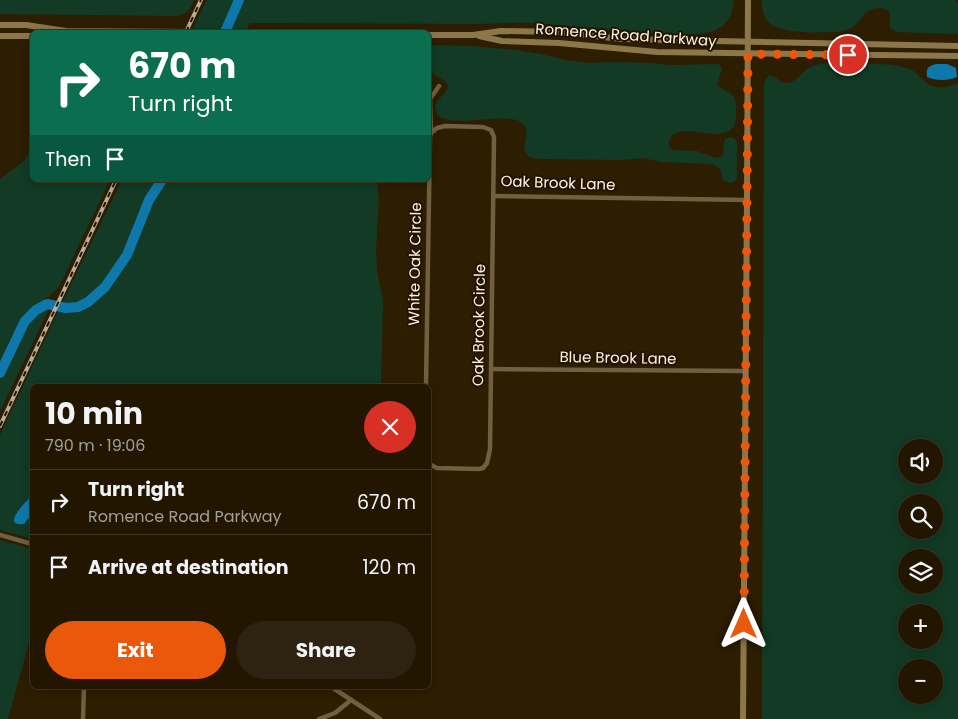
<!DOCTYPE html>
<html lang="en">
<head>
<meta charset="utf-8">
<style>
  body { margin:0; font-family:Poppins,sans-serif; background:#2e2310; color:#f1f3f6; height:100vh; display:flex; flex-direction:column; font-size:19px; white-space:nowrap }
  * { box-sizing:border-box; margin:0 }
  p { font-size:16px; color:#a29f99 }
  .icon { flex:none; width:28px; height:28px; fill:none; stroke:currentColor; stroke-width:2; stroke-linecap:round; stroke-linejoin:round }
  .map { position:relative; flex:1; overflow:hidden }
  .panel { position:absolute; left:30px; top:384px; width:401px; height:305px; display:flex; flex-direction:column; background:#221601; border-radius:8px; box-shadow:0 2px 12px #0003,0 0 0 1px #3f3523 }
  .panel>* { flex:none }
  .banner { position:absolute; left:30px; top:30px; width:401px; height:152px; border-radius:8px; box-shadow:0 2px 12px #0003,0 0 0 1px #3f3523; background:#0b6e4f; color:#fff; overflow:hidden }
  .buttons { position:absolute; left:898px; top:439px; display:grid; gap:10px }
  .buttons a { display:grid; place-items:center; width:45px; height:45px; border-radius:50%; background:#221601; box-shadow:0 2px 12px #0003,0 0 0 1px #3f3523; font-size:25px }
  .pin { position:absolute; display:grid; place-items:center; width:42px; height:42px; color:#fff; margin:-21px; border:2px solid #fff; border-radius:50%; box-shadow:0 1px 5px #0007 }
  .me { position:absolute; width:55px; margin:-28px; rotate:0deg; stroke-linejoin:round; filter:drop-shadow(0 0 4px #0008) }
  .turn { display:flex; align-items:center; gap:18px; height:105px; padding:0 15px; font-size:22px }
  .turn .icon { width:65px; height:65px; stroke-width:2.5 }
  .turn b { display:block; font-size:35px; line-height:42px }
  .then { display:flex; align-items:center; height:48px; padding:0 15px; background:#0003; gap:10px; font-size:19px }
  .round { display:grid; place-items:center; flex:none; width:52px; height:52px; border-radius:26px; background:#2e2310 }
  .summary { display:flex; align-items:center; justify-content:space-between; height:85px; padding:0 15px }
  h1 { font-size:30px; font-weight:700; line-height:38px }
  .action { display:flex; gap:10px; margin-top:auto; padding:10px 15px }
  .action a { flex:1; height:58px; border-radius:30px; background:#ea580c; color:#fff; font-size:20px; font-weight:700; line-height:58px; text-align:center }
  .action a+a { background:#2e2310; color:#f1f3f6 }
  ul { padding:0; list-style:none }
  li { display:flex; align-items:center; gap:15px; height:65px; padding:0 15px; border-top:1px solid #3f3523 }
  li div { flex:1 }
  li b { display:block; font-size:19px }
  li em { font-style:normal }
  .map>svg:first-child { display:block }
  .green { fill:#123a25; fill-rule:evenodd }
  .water { fill:#0f78aa }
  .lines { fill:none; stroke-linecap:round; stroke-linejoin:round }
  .river { stroke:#0f78aa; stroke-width:10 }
  .street { stroke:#715f41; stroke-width:4.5 }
  .secondary { stroke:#8b7749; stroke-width:6 }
  .rail-casing { stroke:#b9ac98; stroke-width:4 }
  .rail { stroke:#231400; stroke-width:2; stroke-dasharray:5.5; stroke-linecap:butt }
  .route { stroke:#ea580c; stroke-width:9; stroke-dasharray:0 16.2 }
  .labels { text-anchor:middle; stroke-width:4; stroke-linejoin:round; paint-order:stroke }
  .street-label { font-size:15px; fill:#fef3e2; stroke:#231400 }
</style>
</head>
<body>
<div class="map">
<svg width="958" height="719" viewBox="0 0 958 719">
  <rect width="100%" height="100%" fill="#2d1d01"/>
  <!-- green -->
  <g class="green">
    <path d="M0,0H194C190,9 187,15 176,16L0,14Z"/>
    <path d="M207,0H734C733,12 729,23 718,29C706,35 690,34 677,34C632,34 588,26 543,24C521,22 500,23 478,24L250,23L245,32H191Z"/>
    <path d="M762,0H956L958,3V34L896,32L890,28C889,23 892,16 889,12C885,6 872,8 867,12C861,16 859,23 853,27C848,30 843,31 838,32C819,32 777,36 766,19C762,13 762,7 762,0Z"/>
    <path d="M429,45L472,46L515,50L541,54L566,60L589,63L612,62L651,63L669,65L717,64L720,65L722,69L717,85C722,90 729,90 733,96C737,101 736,109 736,115C736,158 667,108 669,147L673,150L697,151L713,157L716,158L722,156L724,154L723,145L725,139L730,137C734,138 736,139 737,143V178C735,183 732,183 726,182L722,178L721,171L718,167L710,164L661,162L643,158L622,160L539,159L529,157L524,150C524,143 529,134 525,127C516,105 439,136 435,109C434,100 446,95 448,86C445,79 441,79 436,76C427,69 429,55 429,45Z"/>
    <path d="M827,63C851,64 888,61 910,69C918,73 921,79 928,84C937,90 949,87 958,83V719H762L764,85L765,80L769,75C777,76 779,83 787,83C797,82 800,74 807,69C813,65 820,64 827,63ZM906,448H934V475H906ZM906,502H934V530H906ZM906,558H934V585H906ZM906,612H934V640H906ZM906,668H934V695H906Z"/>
    <path d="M32,147V180H110L60,285C51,298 37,302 27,313C14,325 8,346 0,361V179L24,161Z"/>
    <path d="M122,180H377L379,200L376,251L377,269L383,301L381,386H32V539L0,530V435L63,301Z"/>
    <path d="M47,307L49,309L48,311L0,411V380L4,375L7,366L24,330L35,314L43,309Z"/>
    <path d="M0,540L32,549V632L8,719H0Z"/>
  </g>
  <!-- water -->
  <g class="water">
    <path d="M936,64H947L956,68L957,77C948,81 936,81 927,77C926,68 927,67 936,64Z"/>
    <path d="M32,496V514L24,524C0,527 26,501 32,496Z"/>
  </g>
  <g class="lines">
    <!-- river -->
    <g class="river">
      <path d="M225,32L239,0"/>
      <path d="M0,373L21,329L25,321L36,310L47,304L66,308L78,307L88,302L105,287L127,255L149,200L162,180"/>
    </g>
    <!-- street -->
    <g class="street">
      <path d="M494,196L747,200"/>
      <path d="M491,369L745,371"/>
      <path d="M426,386L430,137L431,133L430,99L439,86"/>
      <path d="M429,464L437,468L479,469L483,468L487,463L490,449L494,137L491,130L483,127L445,126L437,128L431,133"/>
      <path d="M0,535L32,544"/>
      <path d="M330,686L380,719"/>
      <path d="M83,719L84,686"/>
      <path d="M319,719L335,713L351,700"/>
    </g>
    <!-- secondary -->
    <g class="secondary">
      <path d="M0,25H26L66,31L198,32"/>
      <path d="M429,35H473L501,31L560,32L621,39L958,46"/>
      <path d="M0,36H32"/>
      <path d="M479,36L502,41L559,43L657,52L958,56"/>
      <path d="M743,719L747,200L748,0"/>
    </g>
    <!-- rail casing -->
    <g class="rail-casing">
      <g id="rail">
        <path d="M186,32L201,0"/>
        <path d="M0,426L116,180"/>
      </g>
    </g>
    <!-- rail -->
    <use href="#rail" class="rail"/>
  </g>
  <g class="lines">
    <!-- route -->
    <path class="route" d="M744,624L748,54L848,55"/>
  </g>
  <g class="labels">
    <!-- street labels -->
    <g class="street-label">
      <text transform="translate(626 35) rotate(4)" y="5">Romence Road Parkway</text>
      <text transform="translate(558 183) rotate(2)" y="5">Oak Brook Lane</text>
      <text transform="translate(415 264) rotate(-89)" y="5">White Oak Circle</text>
      <text transform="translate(479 325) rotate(-89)" y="5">Oak Brook Circle</text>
      <text transform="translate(618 358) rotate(1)" y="5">Blue Brook Lane</text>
    </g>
  </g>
</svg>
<div class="buttons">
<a><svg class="icon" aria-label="sound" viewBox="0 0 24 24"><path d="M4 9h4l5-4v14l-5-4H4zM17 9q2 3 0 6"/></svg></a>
<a><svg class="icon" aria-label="search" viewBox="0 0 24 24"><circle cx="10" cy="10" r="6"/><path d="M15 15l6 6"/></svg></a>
<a><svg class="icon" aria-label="layers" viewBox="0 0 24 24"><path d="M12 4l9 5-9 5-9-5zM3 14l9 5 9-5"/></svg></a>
<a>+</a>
<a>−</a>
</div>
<div class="pin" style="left:848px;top:55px;background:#d93025"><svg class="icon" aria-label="arrive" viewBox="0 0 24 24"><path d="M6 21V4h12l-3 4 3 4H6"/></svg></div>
<svg class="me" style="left:744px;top:624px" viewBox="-20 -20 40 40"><path d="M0-17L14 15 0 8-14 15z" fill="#ea580c" stroke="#fff" stroke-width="4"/></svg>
<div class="banner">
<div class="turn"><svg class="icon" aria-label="right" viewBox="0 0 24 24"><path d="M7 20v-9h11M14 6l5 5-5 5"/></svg><div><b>670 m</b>Turn right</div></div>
<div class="then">Then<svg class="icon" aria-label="arrive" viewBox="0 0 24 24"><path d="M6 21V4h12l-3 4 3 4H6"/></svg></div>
</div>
<section class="panel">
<div class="summary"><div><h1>10 min</h1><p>790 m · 19:06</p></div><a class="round" style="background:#d93025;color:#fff"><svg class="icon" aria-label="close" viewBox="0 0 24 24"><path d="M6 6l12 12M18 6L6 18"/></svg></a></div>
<ul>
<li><svg class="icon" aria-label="right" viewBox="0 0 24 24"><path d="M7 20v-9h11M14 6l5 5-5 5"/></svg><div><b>Turn right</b><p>Romence Road Parkway</p></div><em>670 m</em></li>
<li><svg class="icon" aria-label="arrive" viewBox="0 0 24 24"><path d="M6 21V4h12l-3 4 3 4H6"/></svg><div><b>Arrive at destination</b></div><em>120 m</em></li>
</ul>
<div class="action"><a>Exit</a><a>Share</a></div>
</section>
</div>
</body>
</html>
